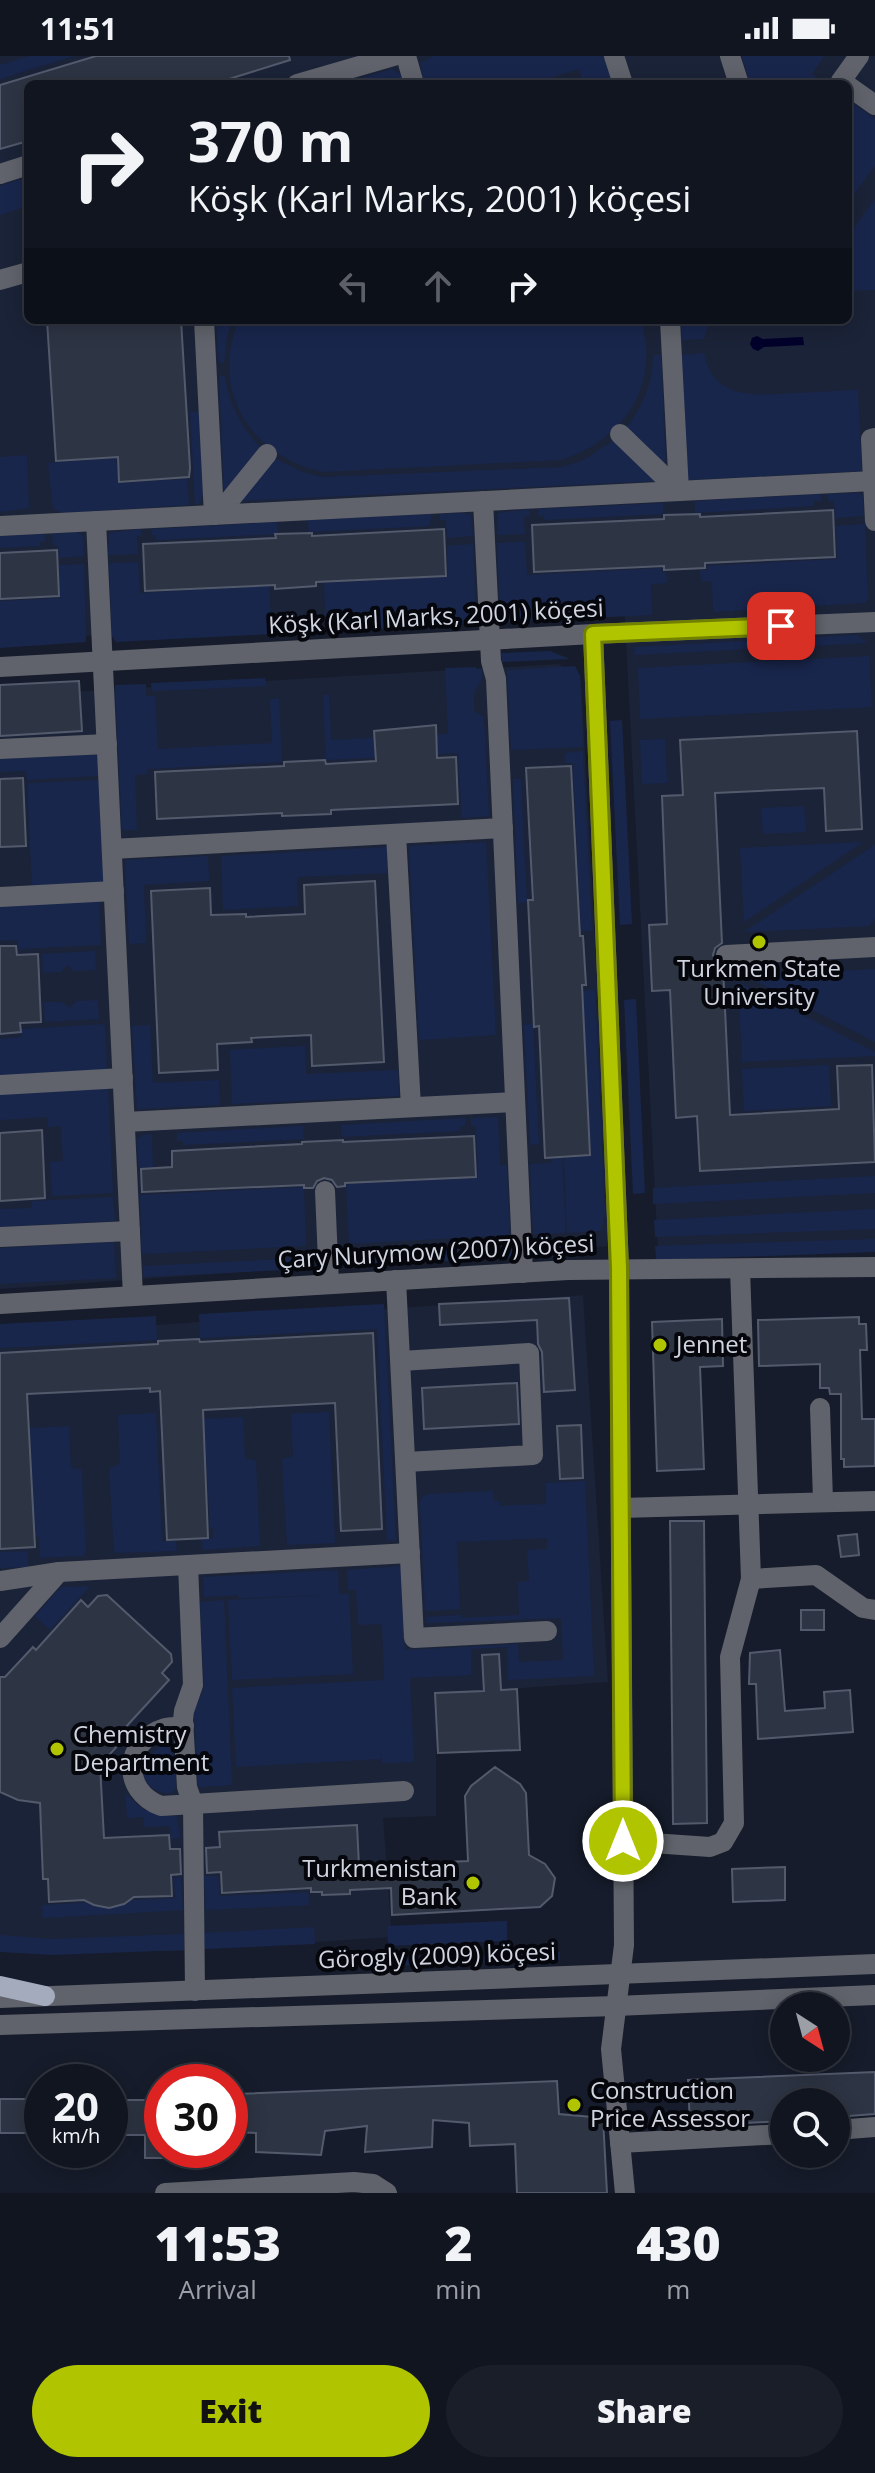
<!DOCTYPE html>
<html lang="en">
<head>
<meta charset="utf-8">
<style>
  body { margin:0; font-family:"Open Sans",sans-serif; background:#191e29; color:#f1f3f6; height:100vh; display:flex; flex-direction:column; font-size:30px; white-space:nowrap }
  * { box-sizing:border-box; margin:0 }
  p { font-size:26px; color:#9c9fa5 }
  .icon { flex:none; width:44px; height:44px; fill:none; stroke:currentColor; stroke-width:2; stroke-linecap:round; stroke-linejoin:round }
  .map { position:relative; height:2137px; overflow:hidden }
  .sheet { display:flex; flex-direction:column; background:#101520; flex:1 }
  .sheet>* { flex:none }
  .top-card { position:absolute; left:24px; top:24px; width:828px; height:244px; border-radius:12px; box-shadow:0 4px 20px #0003,0 0 0 2px #30343e; background:#101520; color:#f1f3f6; overflow:hidden }
  .needle { width:52px; rotate:144deg }
  .buttons { position:absolute; left:770px; top:1936px; display:grid; gap:16px }
  .buttons a { display:grid; place-items:center; width:80px; height:80px; border-radius:50%; background:#101520; box-shadow:0 4px 20px #0003,0 0 0 2px #30343e; font-size:40px }
  .speed { position:absolute; left:24px; top:2008px; display:flex; gap:16px; font-size:40px; font-weight:700; text-align:center }
  .speed>* { display:grid; place-content:center; width:104px; height:104px; border-radius:50%; background:#101520; box-shadow:0 4px 20px #0003,0 0 0 2px #30343e; line-height:1 }
  .speed small { font-size:20px; font-weight:400 }
  .speed .limit { border:12px solid #d22; background:#fff; color:#111 }
  .pin { position:absolute; display:grid; place-items:center; width:68px; height:68px; color:#fff; margin:-34px; border-radius:16px; box-shadow:0 4px 12px #0006 }
  .me { position:absolute; width:88px; margin:-44px; rotate:0deg; stroke-linejoin:round; filter:drop-shadow(0 0 6px #0008) }
  .turn { display:flex; align-items:center; gap:28px; height:168px; padding:0 32px; font-size:36px }
  .turn .icon { width:104px; height:104px; stroke-width:2.5 }
  .turn b { display:block; font-size:56px; line-height:68px }
  .lanes { display:flex; align-items:center; height:76px; padding:0 32px; background:#0003; justify-content:center; gap:40px; direction:ltr }
  .lanes .off { opacity:.35 }
  .eta { display:flex; justify-content:space-evenly; align-items:center; height:136px; text-align:center }
  .eta b { font-size:48px; font-weight:800; line-height:56px }
  .primary-button { display:flex; gap:16px; margin-top:auto; padding:16px 32px }
  .primary-button a { flex:1; height:92px; border-radius:48px; background:#b0c500; color:#111; font-size:32px; font-weight:800; line-height:92px; text-align:center }
  .primary-button a+a { background:#191e29; color:#f1f3f6 }
  .status { display:flex; justify-content:space-between; align-items:center; height:56px; padding:0 40px; background:#101520; direction:ltr }
  .status svg { height:22px; fill:currentColor }
  .map>svg:first-child { display:block }
  .built { fill:#1b2338; fill-rule:evenodd }
  .green { fill:#19264c }
  .water { fill:#01002b }
  .building { fill:#2d3443; stroke:#535a6c; stroke-width:2 }
  .lines { fill:none; stroke-linecap:round; stroke-linejoin:round }
  .minor { stroke:#60636b; stroke-width:20 }
  .major { stroke:#a4abbc; stroke-width:20 }
  .route-casing { stroke:#728000; stroke-width:20 }
  .route { stroke:#b0c500; stroke-width:14 }
  .poi-dot { fill:#b0c500; stroke:#05070d; stroke-width:3 }
  .labels { text-anchor:middle; stroke-width:8; stroke-linejoin:round; paint-order:stroke }
  .street-label { font-size:24px; fill:#d0d4df; stroke:#05070d }
  .poi-label { font-size:24px; fill:#d0d4df; stroke:#05070d; text-anchor:start }
</style>
</head>
<body>
<div class="status"><b>11:51</b><svg viewBox="0 0 49 12"><path d="M0 12V9h3v3zM5 12V6h3v6zM10 12V3h3v9zM15 12V0h3v12zM26 1h20v11H26zM47 4h2v5h-2z"/></svg></div>
<div class="map">
<svg width="875" height="2137" viewBox="0 0 875 2137">
  <rect width="100%" height="100%" fill="#161c2b"/>
  <!-- built -->
  <g class="built">
    <path d="M0,0H875V1188L658,1195L624,547L0,585ZM28,28H848V264H28Z"/>
    <path d="M559,608L581,624L611,1190L0,1233V640Z"/>
    <path d="M583,1239L608,1626L436,1638V1760L383,1762L392,1881L177,1895L0,1890V1280Z"/>
  </g>
  <!-- green -->
  <g class="green">
    <path d="M30,0H74L0,23V9Z"/>
    <path d="M434,0H605L613,28H584L579,13L531,28H424L420,7Z"/>
    <path d="M742,0H824L812,18L825,28H750Z"/>
    <path d="M392,13L400,18L404,28H341Z"/>
    <path d="M848,44L875,63V109L848,147Z"/>
    <path d="M28,121V150L0,159V130Z"/>
    <path d="M875,143V234L848,235V180Z"/>
    <path d="M216,264H233L227,281L224,307H219Z"/>
    <path d="M239,264H641C661,330 623,384 561,404L323,416C251,400 209,335 239,264Z"/>
    <path d="M681,264H710L704,283L682,284Z"/>
    <path d="M704,297C713,346 759,339 796,337C817,336 837,335 858,334L862,415L688,424L682,299Z"/>
    <path d="M653,299H661L666,414L625,374C642,352 653,328 653,299Z"/>
    <path d="M219,320H225C229,348 241,371 261,392L224,436Z"/>
    <path d="M190,356H200L204,437L199,448H195Z"/>
    <path d="M614,384L657,425L237,445L273,401L302,416L323,421L563,411L584,404Z"/>
    <path d="M27,399L29,452L0,456V401Z"/>
    <path d="M116,402L119,427L187,423L189,449L63,457L53,453L48,407Z"/>
    <path d="M860,437L863,442L864,460L835,462L834,445H828L827,438Z"/>
    <path d="M821,438L822,445H814V450L695,457V445Z"/>
    <path d="M663,447V458L544,464L543,459L538,460V453Z"/>
    <path d="M529,453L530,460L524,461L525,478L497,479L498,457Z"/>
    <path d="M464,457L471,460L473,480L447,482L446,464H440V458Z"/>
    <path d="M432,458L429,470L309,476L308,464Z"/>
    <path d="M277,466L278,478L156,484V479H152V473Z"/>
    <path d="M865,468L868,543L865,547L713,556L712,525H701L700,514H707V510L837,503L836,470Z"/>
    <path d="M141,473L142,479L137,480L138,498L108,499L109,477Z"/>
    <path d="M77,476L83,480L84,500L59,502L58,490L53,489L52,478Z"/>
    <path d="M45,478V486H40V490L0,492V480Z"/>
    <path d="M525,486L527,519L661,512V516H666L667,527L651,528L652,559L505,566L500,558L497,487Z"/>
    <path d="M473,488L476,561L472,567L326,576L324,527L448,521L447,490Z"/>
    <path d="M138,506L140,537L269,530L272,578L116,586L112,580L109,507Z"/>
    <path d="M84,508L86,586L0,592V545L60,542L59,509Z"/>
    <path d="M857,579L868,587L635,599L634,591Z"/>
    <path d="M550,595L570,603L502,606L501,597Z"/>
    <path d="M869,600L872,651L640,663L638,612Z"/>
    <path d="M575,610L580,620L583,691L511,694L507,614Z"/>
    <path d="M476,611L477,613H482V623L474,636V655L484,661L489,760L462,762L458,697L326,704L323,639H329L331,684L448,678L445,612Z"/>
    <path d="M265,622L266,630L152,635L151,627Z"/>
    <path d="M146,628V640H155L158,693L272,687L270,643H279L282,706L148,713L147,718L135,719L137,774H122L115,629Z"/>
    <path d="M622,664L632,868L620,869L610,665Z"/>
    <path d="M665,683L667,727L642,728L640,684Z"/>
    <path d="M583,695L592,875H581L573,707H565V697Z"/>
    <path d="M98,698L99,720L27,724L26,715L0,716V703Z"/>
    <path d="M513,723H521L527,846L518,847Z"/>
    <path d="M99,724L104,827L32,831L27,727Z"/>
    <path d="M804,750L806,776L763,778L761,752Z"/>
    <path d="M486,786L496,979L419,984L409,790Z"/>
    <path d="M863,786L744,866L740,792Z"/>
    <path d="M875,789V863L869,870L744,876Z"/>
    <path d="M387,791L388,817L297,821L298,850L223,854L221,800Z"/>
    <path d="M208,800L209,825L144,829L146,887L129,888L125,804Z"/>
    <path d="M99,845L101,889L18,893V884L0,885V850Z"/>
    <path d="M95,895L96,914L75,915L67,909L61,916L43,917L42,898Z"/>
    <path d="M875,913V986L746,920Z"/>
    <path d="M738,926L875,996V1000L742,1006Z"/>
    <path d="M595,934L605,1156L601,1175L567,1177L564,1102L591,1100L583,935Z"/>
    <path d="M636,943L645,1137L633,1138L624,944Z"/>
    <path d="M98,944L99,963L45,966L44,946H62L70,952L77,945Z"/>
    <path d="M105,968L107,1015L0,1020V983L22,981V973Z"/>
    <path d="M533,968L539,1088L530,1089L524,969Z"/>
    <path d="M150,969L153,1027L219,1024L220,1049L137,1053L132,970Z"/>
    <path d="M305,990L306,1018L398,1014L399,1040L232,1048L230,994Z"/>
    <path d="M829,1009L831,1050L744,1055L742,1013Z"/>
    <path d="M108,1032L113,1137L52,1140L50,1106L63,1105L61,1070L48,1071L47,1061L0,1064V1037Z"/>
    <path d="M498,1061L500,1109H507L510,1179L349,1188L346,1128L478,1122L476,1070H471V1062Z"/>
    <path d="M465,1062V1070L460,1071V1075L341,1081V1069Z"/>
    <path d="M303,1070L304,1083L183,1089V1085H177V1077Z"/>
    <path d="M152,1078L153,1111L139,1112L137,1084L143,1079Z"/>
    <path d="M552,1102H562L566,1177L533,1178L530,1108L551,1107Z"/>
    <path d="M875,1120V1137L653,1148V1132Z"/>
    <path d="M304,1131L306,1190L142,1198L140,1139Z"/>
    <path d="M113,1141L115,1165L0,1171V1153L32,1152V1145Z"/>
    <path d="M875,1153V1173L655,1181L654,1164Z"/>
    <path d="M875,1183V1196L656,1204L655,1190Z"/>
    <path d="M114,1186L116,1222L0,1228V1192Z"/>
    <path d="M566,1187L567,1200L530,1202V1189Z"/>
    <path d="M511,1191L512,1202L350,1210L349,1199Z"/>
    <path d="M307,1202V1213L143,1221V1210Z"/>
    <path d="M384,1248L396,1484L387,1485L377,1273L200,1282L199,1258Z"/>
    <path d="M156,1260L157,1284L0,1292V1268Z"/>
    <path d="M329,1356L335,1487L287,1489L282,1405L283,1403L293,1400L291,1358Z"/>
    <path d="M156,1357L162,1485H176L177,1495L114,1497L109,1412L120,1408L118,1359Z"/>
    <path d="M243,1361L245,1403L255,1404L256,1406L260,1490L203,1494L202,1483L213,1482V1472H210L204,1363Z"/>
    <path d="M69,1370L71,1412L81,1413L82,1416L86,1496L83,1500L40,1502L39,1481H35L30,1372Z"/>
    <path d="M585,1425L594,1620L508,1624L507,1591L471,1593V1619L410,1622L414,1706L382,1707L381,1697V1703L236,1711L232,1632L384,1624L382,1568L358,1569L356,1534H348L347,1514L401,1510L405,1594L518,1588L519,1606L563,1604L561,1562L427,1567L426,1561L461,1559V1562L519,1559L518,1526L529,1525L527,1494L547,1493V1482L457,1486L460,1553L425,1555L420,1447L422,1441L428,1438L493,1435L494,1445H499V1450L546,1448V1427Z"/>
    <path d="M28,1495V1511L0,1512V1496Z"/>
    <path d="M338,1514L339,1538H349L353,1618L232,1624L228,1544L324,1539L239,1542L238,1539L204,1541L203,1521Z"/>
    <path d="M90,1530L50,1574L35,1560L61,1531Z"/>
    <path d="M224,1544L232,1729L198,1731L194,1656L204,1632L200,1546Z"/>
    <path d="M163,1689C179,1696 175,1716 176,1732L171,1737C156,1739 138,1725 144,1708C146,1701 157,1693 163,1689Z"/>
    <path d="M125,1737L142,1753L177,1761L180,1782L171,1783L170,1770L144,1771V1761L127,1762Z"/>
    <path d="M204,1820H218L220,1840L308,1836L309,1849L206,1854Z"/>
    <path d="M181,1821L183,1854L43,1862L42,1849L175,1842L174,1822Z"/>
    <path d="M507,1865V1885L388,1890L387,1870Z"/>
    <path d="M314,1871L315,1888L205,1893L204,1877Z"/>
    <path d="M184,1878V1894L52,1899L0,1896V1879L52,1883Z"/>
    <path d="M560,1896V1904L388,1910L383,1908L380,1902Z"/>
  </g>
  <!-- water -->
  <path class="water" d="M757,280L763,283L803,281L804,289L764,291L758,295L753,293L750,288L752,282Z"/>
  <!-- building -->
  <g class="building">
    <path d="M96,0H289L290,4L213,28H28V85L0,93V29Z"/>
    <path d="M47,264H181L190,412L189,421L119,426L118,401L56,405Z"/>
    <path d="M833,454L835,501L705,507V512L664,514V510L534,516L532,469L664,463V459L700,458V461Z"/>
    <path d="M444,473L446,520L316,526V530L275,533V529L145,535L143,488L276,482L275,478L312,477V480Z"/>
    <path d="M57,494L59,540L0,543V497Z"/>
    <path d="M79,625L82,675L0,680V629Z"/>
    <path d="M436,669L437,702L456,701L458,748L331,754V758L282,760V757L157,763L155,716L284,710V706L325,704L326,708L376,705L374,675Z"/>
    <path d="M857,675L862,773L826,775L824,732L715,737L722,887L715,892L713,899L716,907L723,911L730,1059L839,1053L837,1010L872,1009L875,1106L700,1115L697,1060L676,1062L670,934L652,935L649,869L667,868L662,740L683,739L680,684Z"/>
    <path d="M571,710L580,880H583L586,929H582L590,1099L545,1102L539,970L534,971L529,864L528,844H533L526,712Z"/>
    <path d="M23,722L26,790L0,791V723Z"/>
    <path d="M375,825L384,1006L312,1010L311,979L251,982L252,986L217,988L218,1014L159,1017L151,835L210,832L211,859L246,858V861L305,858L304,829Z"/>
    <path d="M0,890H16L17,899L38,898L41,966L20,967L21,976L0,978Z"/>
    <path d="M42,1074L45,1142L0,1145V1077Z"/>
    <path d="M474,1080L476,1121L345,1127V1130L337,1131L332,1124L324,1122L317,1125L313,1132H304V1129L142,1136L141,1113L172,1111V1095L302,1088V1086L343,1084V1086Z"/>
    <path d="M569,1242L575,1334L544,1336L542,1296L538,1288L537,1264L440,1269L439,1248Z"/>
    <path d="M859,1261V1268H866L867,1294H860L862,1363H875V1410L844,1411V1403H841V1338H830L829,1332H820V1308L759,1310L758,1264Z"/>
    <path d="M722,1263L723,1310L700,1311L704,1413L657,1415L652,1266Z"/>
    <path d="M373,1277L382,1473L341,1475L335,1347L203,1354L208,1482L167,1484L160,1335L150,1336V1332L27,1338L35,1491L0,1493V1297L158,1288V1285L199,1283L200,1286Z"/>
    <path d="M517,1327L519,1368L424,1373L422,1332Z"/>
    <path d="M581,1369L583,1422L560,1423L557,1370Z"/>
    <path d="M670,1465H704L707,1767L673,1768Z"/>
    <path d="M857,1478L859,1499L841,1501L838,1480Z"/>
    <path d="M107,1539L171,1598L172,1606L162,1617L169,1624L124,1673L129,1677L100,1709L104,1782L169,1779L170,1793H180L181,1818L171,1819L172,1840L134,1841L124,1848L109,1852L94,1849L84,1844L49,1846L48,1823H43L40,1747L18,1744L0,1736V1621H5L33,1591L36,1594L81,1544L88,1551L98,1540Z"/>
    <rect x="801" y="1554" width="23" height="20"/>
    <path d="M780,1594L785,1655L825,1652L824,1636L850,1634L853,1676L758,1683L756,1628H749L750,1597Z"/>
    <path d="M499,1598L501,1634L517,1633L520,1694L438,1697L435,1637L484,1635L482,1599Z"/>
    <path d="M495,1711L520,1728L526,1737L529,1799L545,1808L555,1822L552,1840L540,1851L392,1859L391,1832L350,1834V1838L322,1839V1836H311V1832L222,1837L221,1816L207,1817L206,1792L220,1791L219,1776L357,1769L359,1810L468,1805L465,1740L471,1730Z"/>
    <path d="M785,1811V1844L733,1846L732,1813Z"/>
    <path d="M875,2016V2058L836,2061V2046H784V2065L690,2070L688,2024Z"/>
    <path d="M557,2025L559,2058L603,2062L607,2137H517L515,2088L470,2090L469,2067L433,2064L432,2091L365,2096L367,2070L325,2075L321,2099L256,2096V2077L236,2076V2038Z"/>
    <rect x="0" y="2043" width="42" height="34"/>
    <path d="M110,2044H162V2102H145V2079H110Z"/>
  </g>
  <g class="lines">
    <!-- minor -->
    <g class="minor">
      <path d="M406,0L414,28"/>
      <path d="M614,0L623,28"/>
      <path d="M730,0L739,28"/>
      <path d="M297,28L394,0"/>
      <path d="M846,28L841,25L859,0"/>
      <path d="M848,30L875,49"/>
      <path d="M0,118L28,109"/>
      <path d="M0,224L28,216"/>
      <path d="M204,264L214,459"/>
      <path d="M670,264L679,435"/>
      <path d="M620,378L679,435"/>
      <path d="M875,382L871,383L875,465"/>
      <path d="M483,445L491,605L496,623L523,1217"/>
      <path d="M214,459L229,445L267,398"/>
      <path d="M96,465L133,1240"/>
      <path d="M0,470L873,425"/>
      <path d="M593,578L619,1212L624,1889L611,1993L625,2137"/>
      <path d="M0,611L593,578L875,566"/>
      <path d="M0,693L107,688"/>
      <path d="M396,778L411,1051"/>
      <path d="M112,793L503,772"/>
      <path d="M0,841L114,835"/>
      <path d="M726,899L875,891"/>
      <path d="M0,1029L123,1022"/>
      <path d="M125,1066L515,1046"/>
      <path d="M325,1135L329,1228"/>
      <path d="M0,1181L130,1175"/>
      <path d="M396,1224L414,1582L547,1575"/>
      <path d="M0,1248L568,1214L875,1211"/>
      <path d="M401,1305L529,1297L533,1399L406,1406"/>
      <path d="M820,1352L823,1445"/>
      <path d="M621,1452L875,1445"/>
      <path d="M188,1509L193,1629L184,1655L183,1664L187,1731L193,1748L195,1935"/>
      <path d="M751,1523L816,1519L863,1552L875,1554"/>
      <path d="M0,1525L59,1516L410,1497"/>
      <path d="M0,1582L59,1516"/>
      <path d="M184,1670C178,1671 171,1671 165,1672C123,1685 121,1735 161,1750L404,1735"/>
      <path d="M623,1785L710,1791L723,1786L734,1767L730,1601L751,1523L740,1213"/>
      <path d="M0,1942L875,1908"/>
      <path d="M0,1969L616,1950L875,1939"/>
      <path d="M836,2074L875,2071"/>
      <path d="M620,2087L784,2078"/>
      <path d="M165,2137L354,2126L373,2128L387,2137"/>
    </g>
    <!-- major -->
    <path class="major" d="M0,1930L45,1940"/>
  </g>
  <g class="lines">
    <!-- route casing -->
    <g class="route-casing">
      <path id="route" d="M623,1785L619,1212L593,578L781,570"/>
    </g>
    <!-- route -->
    <use href="#route" class="route"/>
  </g>
  <!-- markers -->
  <g class="poi-dot">
    <circle cx="759" cy="886" r="8"/>
    <circle cx="660" cy="1289" r="8"/>
    <circle cx="57" cy="1693" r="8"/>
    <circle cx="473" cy="1827" r="8"/>
    <circle cx="574" cy="2049" r="8"/>
  </g>
  <g class="labels">
    <!-- street labels -->
    <g class="street-label">
      <text transform="translate(436 561) rotate(-3)" y="8">Köşk (Karl Marks, 2001) köçesi</text>
      <text transform="translate(436 1196) rotate(-3)" y="8">Çary Nurymow (2007) köçesi</text>
      <text transform="translate(437 1900) rotate(-2)" y="8">Görogly (2009) köçesi</text>
    </g>
    <!-- poi labels -->
    <g class="poi-label">
      <text x="759" y="921" text-anchor="middle">Turkmen State<tspan x="759" dy="28">University</tspan></text>
      <text x="676" y="1297">Jennet</text>
      <text x="73" y="1687">Chemistry<tspan x="73" dy="28">Department</tspan></text>
      <text x="457" y="1821" text-anchor="end">Turkmenistan<tspan x="457" dy="28">Bank</tspan></text>
      <text x="590" y="2043">Construction<tspan x="590" dy="28">Price Assessor</tspan></text>
    </g>
  </g>
</svg>
<div class="buttons">
<a><svg class="needle" viewBox="-14 -14 28 28"><path d="M0-13l5 13h-10z" fill="#e53935"/><path d="M0 13l5-13h-10z" fill="#9c9fa5"/></svg></a>
<a><svg class="icon" aria-label="search" viewBox="0 0 24 24"><circle cx="10" cy="10" r="6"/><path d="M15 15l6 6"/></svg></a>
</div>
<div class="speed"><div>20<small>km/h</small></div><div class="limit">30</div></div>
<div class="pin" style="left:781px;top:570px;background:#d93025"><svg class="icon" aria-label="arrive" viewBox="0 0 24 24"><path d="M6 21V4h12l-3 4 3 4H6"/></svg></div>
<svg class="me" style="left:623px;top:1785px" viewBox="-20 -20 40 40"><circle r="17" fill="#b0c500" stroke="#fff" stroke-width="3"/><path d="M0-11L8 9 0 5-8 9z" fill="#fff"/></svg>
<div class="top-card">
<div class="turn"><svg class="icon" aria-label="right" viewBox="0 0 24 24"><path d="M7 20v-9h11M14 6l5 5-5 5"/></svg><div><b>370 m</b>Köşk (Karl Marks, 2001) köçesi</div></div>
<div class="lanes"><svg class="icon off" aria-label="left" viewBox="0 0 24 24"><path d="M17 20v-9H6M10 6l-5 5 5 5"/></svg><svg class="icon off" aria-label="ahead" viewBox="0 0 24 24"><path d="M12 20V5M6 11l6-6 6 6"/></svg><svg class="icon" aria-label="right" viewBox="0 0 24 24"><path d="M7 20v-9h11M14 6l5 5-5 5"/></svg></div>
</div>
</div>
<section class="sheet">
<div class="eta">
<div><b>11:53</b><p>Arrival</p></div>
<div><b>2</b><p>min</p></div>
<div><b>430</b><p>m</p></div>
</div>
<div class="primary-button"><a>Exit</a><a>Share</a></div>
</section>
</body>
</html>
